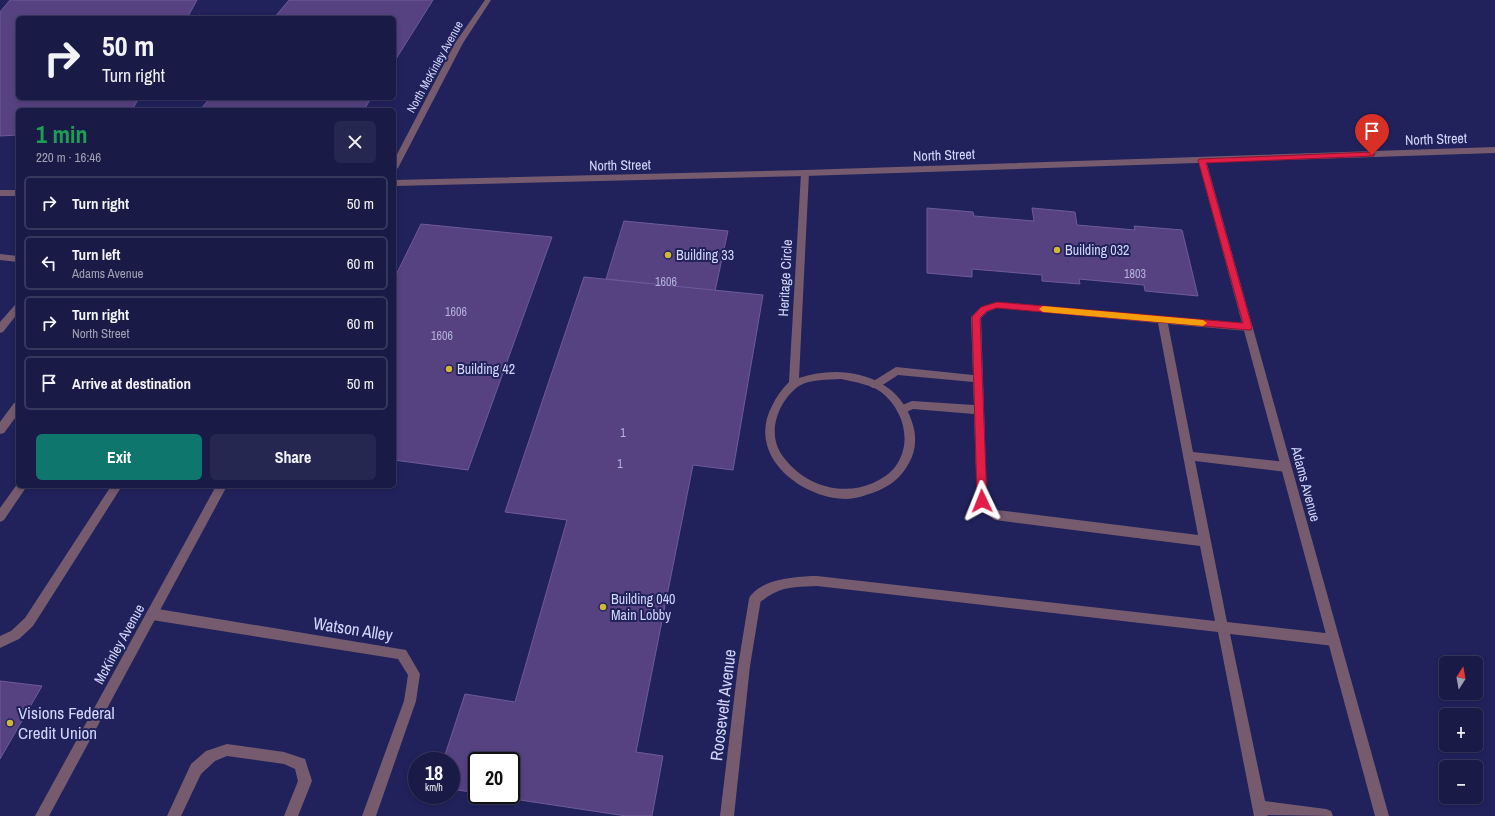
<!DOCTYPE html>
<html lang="en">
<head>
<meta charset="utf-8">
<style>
  body { margin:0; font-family:"Archivo Narrow",sans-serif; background:#262750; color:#f1f3f6; height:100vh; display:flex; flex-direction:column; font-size:15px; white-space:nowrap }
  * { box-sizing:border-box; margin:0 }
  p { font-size:13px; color:#9fa1b3 }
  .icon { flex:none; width:22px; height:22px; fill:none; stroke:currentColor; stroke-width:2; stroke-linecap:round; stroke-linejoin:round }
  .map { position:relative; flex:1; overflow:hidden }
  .panel { position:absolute; left:16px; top:108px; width:380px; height:380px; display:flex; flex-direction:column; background:#191a45; border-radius:6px; box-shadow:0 2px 6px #0003,0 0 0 1px #37385e }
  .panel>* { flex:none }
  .top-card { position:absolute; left:16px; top:16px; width:380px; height:84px; border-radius:6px; box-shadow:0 2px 6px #0003,0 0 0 1px #37385e; background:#191a45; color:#f1f3f6; overflow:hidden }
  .needle { width:26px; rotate:11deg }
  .buttons { position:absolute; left:1439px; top:656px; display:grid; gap:8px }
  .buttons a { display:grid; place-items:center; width:44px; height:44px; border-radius:6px; background:#191a45; box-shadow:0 2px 6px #0003,0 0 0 1px #37385e; font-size:20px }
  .speed { position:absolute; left:408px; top:752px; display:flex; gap:8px; font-size:20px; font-weight:700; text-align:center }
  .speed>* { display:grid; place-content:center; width:52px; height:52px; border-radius:50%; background:#191a45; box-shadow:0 2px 6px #0003,0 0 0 1px #37385e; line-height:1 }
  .speed small { font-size:10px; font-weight:400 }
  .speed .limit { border:2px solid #111; border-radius:6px; background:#fff; color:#111 }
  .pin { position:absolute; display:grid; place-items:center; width:34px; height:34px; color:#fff; margin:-41px -17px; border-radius:50% 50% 50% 0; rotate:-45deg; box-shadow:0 0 4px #0007 }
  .pin .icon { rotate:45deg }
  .me { position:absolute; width:44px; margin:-22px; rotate:358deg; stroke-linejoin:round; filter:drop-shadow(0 0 3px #0008) }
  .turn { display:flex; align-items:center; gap:14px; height:84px; padding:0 20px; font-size:18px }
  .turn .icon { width:52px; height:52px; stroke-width:2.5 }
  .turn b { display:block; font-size:28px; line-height:34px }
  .round { display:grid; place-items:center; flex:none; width:42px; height:42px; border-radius:6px; background:#262750 }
  .head { display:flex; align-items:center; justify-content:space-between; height:68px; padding:0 20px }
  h1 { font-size:24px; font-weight:800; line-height:30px; color:#1e9e55 }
  .primary-button { display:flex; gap:8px; margin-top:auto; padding:8px 20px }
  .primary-button a { flex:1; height:46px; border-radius:6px; background:#0f766e; color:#fff; font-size:16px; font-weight:800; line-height:46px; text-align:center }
  .primary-button a+a { background:#262750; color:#f1f3f6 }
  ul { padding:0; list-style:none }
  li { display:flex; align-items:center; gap:12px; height:54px; margin:0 8px 6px; padding:0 12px; border:2px solid #37385e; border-radius:6px }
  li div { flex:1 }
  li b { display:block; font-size:15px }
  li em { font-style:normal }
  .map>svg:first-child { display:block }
  .building { fill:#564280; stroke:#6e5a9a }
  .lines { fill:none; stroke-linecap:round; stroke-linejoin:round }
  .service { fill:#765b6e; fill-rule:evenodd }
  .minor { fill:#765b6e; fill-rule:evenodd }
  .tertiary { fill:#765b6e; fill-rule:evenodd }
  .route { fill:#e11d48; stroke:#92132f }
  .slow { fill:#f59e0b }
  .poi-dot { fill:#d1b736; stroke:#21225c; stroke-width:1.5 }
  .labels { text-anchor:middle; stroke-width:4; stroke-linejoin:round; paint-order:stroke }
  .far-street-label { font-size:12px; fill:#d1d7fb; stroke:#21225c }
  .number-label { font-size:12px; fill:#b2b2dc }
  .street-label { font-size:14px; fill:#d1d7fb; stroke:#21225c }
  .poi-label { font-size:14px; fill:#d1d7fb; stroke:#21225c; text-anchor:start }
  .near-street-label { font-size:17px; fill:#d1d7fb; stroke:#21225c }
  .near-poi-label { font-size:17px; fill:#d1d7fb; stroke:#21225c; text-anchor:start }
</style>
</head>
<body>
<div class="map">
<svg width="1495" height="816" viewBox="0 0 1495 816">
  <rect width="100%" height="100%" fill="#21225c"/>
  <!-- building -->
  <g class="building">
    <path d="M10,0H197L187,18H18V98H139L132,110H18V135L0,136V12Z"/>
    <path d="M289,0H433L394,62V18H274Z"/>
    <path d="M210,98H371L364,110H200Z"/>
    <path d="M927,208L973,212L974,216L1034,221L1032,208L1075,212L1077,225L1135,230L1134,226L1182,230L1198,296L1145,291L1144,285L1079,279L1080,284L1042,281V275L972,269V277L927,273Z"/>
    <path d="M624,221L728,231L715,291L606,279Z"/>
    <path d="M421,224L552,237L468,470L394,460V279Z"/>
    <path d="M584,277L763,295L733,470L693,465L636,752L663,756L652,816H626L487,795H511V761H477V793L451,789V761H443L465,694L515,702L567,520L505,512Z"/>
    <path d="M0,681L42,686L0,759Z"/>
  </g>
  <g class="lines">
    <!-- service -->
    <g class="service">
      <path d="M0,254L18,256V262L0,260Z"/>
      <path d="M997,302L1251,324L1253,327L1251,330L1248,331L1168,324L1193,452L1286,462L1290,464L1291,467L1290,470L1286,472L1195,461L1227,622L1334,634L1338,636L1340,640L1338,644L1334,646L1230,634L1265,801L1326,809L1331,811L1333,816L1267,815L1268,816H1254L1218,632L817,586C803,587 787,586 774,593C767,596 762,602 755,605L751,603L749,599C758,579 798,576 817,576L1215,621L1200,546L995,520L983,512L977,501L974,414L913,409L902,414L898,413L897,410L898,407L912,401L974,405L973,382L898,375L878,388H872L870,385L872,382L896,367L973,375L971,317L981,307ZM997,308L1158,323L1198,535L997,510L991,506L987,500L981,318L987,312Z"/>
      <path d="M18,304V313L3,332L0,333V322L15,305Z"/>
      <path d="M18,402V414L4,433L0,434V422L14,403Z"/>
      <path d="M18,483V486H27L4,520L0,522V508Z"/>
      <path d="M111,486H122L33,626L19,639L0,648V636L11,631L25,618Z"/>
      <path d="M227,744L284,752L305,759L312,781L298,816H284L298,781L295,769L284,764L227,756L215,761L201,774L181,816H167L191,764L206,751Z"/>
    </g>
    <!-- minor -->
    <g class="minor">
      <path d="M1202,157L1206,160L1389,816H1375L1198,160Z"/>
      <path d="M805,170L809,173L799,378C842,363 898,375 912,422C917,436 916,451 909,463C901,478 890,486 875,492C866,495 856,499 846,499C800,498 746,455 772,406C776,397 782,389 789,382L801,173ZM841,379C854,382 870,384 881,392C904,410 913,443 895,467C889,475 881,479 873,483C839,498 799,483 780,452C767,430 780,399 799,386C810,379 828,380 841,379Z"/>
      <path d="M755,593L759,595L761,599L750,666L734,816H720L738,666L749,599L751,595Z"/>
      <path d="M152,608L406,650L420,674L416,701L376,816H362L404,701L408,675L398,659L152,620L148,618L146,614L148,610Z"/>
    </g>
    <!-- tertiary -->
    <g class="tertiary">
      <path d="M485,0H491L463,43L398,168L394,171V160L455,43Z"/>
      <path d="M1495,147V153L805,176L394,186V180L805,170Z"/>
      <rect x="0" y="190" width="18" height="6"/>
      <path d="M216,486H227L49,816H35Z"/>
    </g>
  </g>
  <!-- route -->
  <path class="route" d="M1372,152L1374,153V156L1206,163L1252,327L1251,330H1248L997,308L987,311L980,318L987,501L986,504L982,505L979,504L977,501L972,317L981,307L997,302L1243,323L1198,160L1200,159Z"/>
  <!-- slow -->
  <path class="slow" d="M1043,306L1203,320L1207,323L1203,326L1043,312L1039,309Z"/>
  <!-- markers -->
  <g class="poi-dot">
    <circle cx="1057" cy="250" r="4"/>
    <circle cx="668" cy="255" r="4"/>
    <circle cx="449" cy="369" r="4"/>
    <circle cx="603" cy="607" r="4"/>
    <circle cx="10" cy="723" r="4"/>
  </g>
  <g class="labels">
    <!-- far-street labels -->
    <g class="far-street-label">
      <text transform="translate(435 67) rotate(-61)" y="4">North McKinley Avenue</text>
    </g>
    <!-- number labels -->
    <g class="number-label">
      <text x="1135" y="278">1803</text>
      <text x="666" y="286">1606</text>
      <text x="456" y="316">1606</text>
      <text x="442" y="340">1606</text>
      <text x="623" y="437">1</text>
      <text x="620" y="468">1</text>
    </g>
    <!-- street labels -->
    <g class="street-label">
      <text transform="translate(1436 139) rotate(-2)" y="5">North Street</text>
      <text transform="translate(944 155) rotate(-2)" y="5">North Street</text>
      <text transform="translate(620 165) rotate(-1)" y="5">North Street</text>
      <text transform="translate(785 278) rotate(-87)" y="5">Heritage Circle</text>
      <text transform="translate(1306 484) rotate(75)" y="5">Adams Avenue</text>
      <text transform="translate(119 644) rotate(-61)" y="5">McKinley Avenue</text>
    </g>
    <!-- poi labels -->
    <g class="poi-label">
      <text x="1065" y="255">Building 032</text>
      <text x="676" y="260">Building 33</text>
      <text x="457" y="374">Building 42</text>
      <text x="611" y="604">Building 040<tspan x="611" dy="16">Main Lobby</tspan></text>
    </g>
    <!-- near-street labels -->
    <g class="near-street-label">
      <text transform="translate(353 629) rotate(9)" y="6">Watson Alley</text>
      <text transform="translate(723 705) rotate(-83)" y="6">Roosevelt Avenue</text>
    </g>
    <!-- near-poi labels -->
    <g class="near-poi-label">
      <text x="18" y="719">Visions Federal<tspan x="18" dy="20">Credit Union</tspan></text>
    </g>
  </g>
</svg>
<div class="buttons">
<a><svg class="needle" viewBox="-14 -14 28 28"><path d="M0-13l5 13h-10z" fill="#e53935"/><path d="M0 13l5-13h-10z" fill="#9fa1b3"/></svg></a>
<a>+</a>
<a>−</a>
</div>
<div class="speed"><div>18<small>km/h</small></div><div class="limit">20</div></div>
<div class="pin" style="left:1372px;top:155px;background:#d93025"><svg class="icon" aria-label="arrive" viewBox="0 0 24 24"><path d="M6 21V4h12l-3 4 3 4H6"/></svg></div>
<svg class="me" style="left:982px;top:501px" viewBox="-20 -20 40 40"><path d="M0-17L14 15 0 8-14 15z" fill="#e11d48" stroke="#fff" stroke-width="4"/></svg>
<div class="top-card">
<div class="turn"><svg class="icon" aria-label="right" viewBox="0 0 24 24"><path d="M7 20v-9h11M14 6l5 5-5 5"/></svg><div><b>50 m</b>Turn right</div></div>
</div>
<section class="panel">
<div class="head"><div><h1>1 min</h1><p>220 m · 16:46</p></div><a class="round"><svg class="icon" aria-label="close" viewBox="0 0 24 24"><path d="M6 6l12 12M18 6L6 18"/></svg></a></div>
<ul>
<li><svg class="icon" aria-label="right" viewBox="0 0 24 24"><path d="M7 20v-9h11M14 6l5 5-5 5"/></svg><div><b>Turn right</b></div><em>50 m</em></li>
<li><svg class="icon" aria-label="left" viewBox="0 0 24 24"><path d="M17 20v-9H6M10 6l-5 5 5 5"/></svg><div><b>Turn left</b><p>Adams Avenue</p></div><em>60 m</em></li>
<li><svg class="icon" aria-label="right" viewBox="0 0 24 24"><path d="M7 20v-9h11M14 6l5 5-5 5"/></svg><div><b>Turn right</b><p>North Street</p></div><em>60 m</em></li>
<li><svg class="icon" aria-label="arrive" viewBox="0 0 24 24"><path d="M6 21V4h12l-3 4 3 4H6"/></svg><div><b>Arrive at destination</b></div><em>50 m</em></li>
</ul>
<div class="primary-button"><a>Exit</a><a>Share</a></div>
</section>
</div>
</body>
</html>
